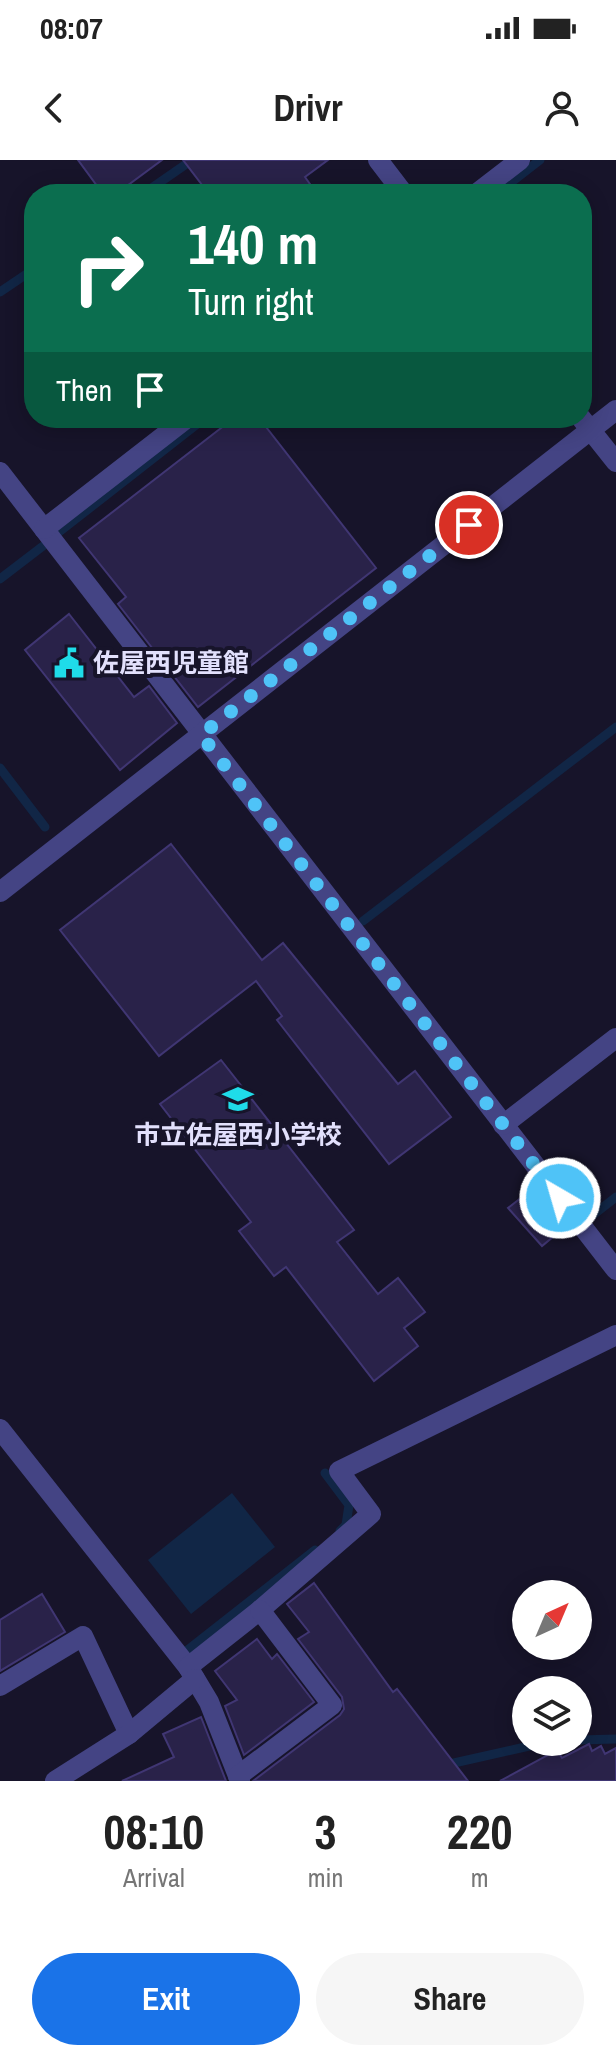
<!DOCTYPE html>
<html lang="en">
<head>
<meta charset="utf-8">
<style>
  body { margin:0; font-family:"Archivo Narrow","Noto Sans JP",sans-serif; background:#f6f6f6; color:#222; height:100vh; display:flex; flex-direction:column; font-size:30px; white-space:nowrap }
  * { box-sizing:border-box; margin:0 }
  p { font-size:26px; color:#767676 }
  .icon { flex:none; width:44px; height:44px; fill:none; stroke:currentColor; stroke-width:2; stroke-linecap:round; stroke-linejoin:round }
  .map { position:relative; height:1621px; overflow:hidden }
  .side { display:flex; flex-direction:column; background:#fff; flex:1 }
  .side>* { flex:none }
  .guide { position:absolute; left:24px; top:24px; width:568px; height:244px; border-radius:32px; box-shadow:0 4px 20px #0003; background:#0b6e4f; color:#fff; overflow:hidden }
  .needle { width:52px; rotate:44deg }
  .buttons { position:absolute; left:512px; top:1420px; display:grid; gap:16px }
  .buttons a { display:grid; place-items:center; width:80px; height:80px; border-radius:50%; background:#fff; box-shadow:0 4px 20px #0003; font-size:40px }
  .pin { position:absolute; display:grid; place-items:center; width:68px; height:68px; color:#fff; margin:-34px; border:4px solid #fff; border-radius:50%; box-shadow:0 2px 8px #0007 }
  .me { position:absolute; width:88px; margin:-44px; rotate:322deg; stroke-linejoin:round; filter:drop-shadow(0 0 6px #0008) }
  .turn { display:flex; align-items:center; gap:28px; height:168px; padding:0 32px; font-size:36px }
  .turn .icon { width:104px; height:104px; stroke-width:2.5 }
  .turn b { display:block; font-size:56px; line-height:68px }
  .then { display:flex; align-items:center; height:76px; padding:0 32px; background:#0003; gap:16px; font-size:30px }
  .eta { display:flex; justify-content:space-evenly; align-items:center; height:136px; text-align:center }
  .eta b { font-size:48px; font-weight:700; line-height:56px }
  .button { display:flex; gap:16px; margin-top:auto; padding:16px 32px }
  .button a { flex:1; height:92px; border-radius:48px; background:#1a73e8; color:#fff; font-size:32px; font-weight:700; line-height:92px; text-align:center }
  .button a+a { background:#f6f6f6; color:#222 }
  .status { display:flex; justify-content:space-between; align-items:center; height:56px; padding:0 40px; background:#fff; direction:ltr }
  .status svg { height:22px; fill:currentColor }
  header { display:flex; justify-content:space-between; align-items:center; height:104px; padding:0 32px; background:#fff; font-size:36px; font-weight:700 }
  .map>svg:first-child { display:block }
  .water { fill:#112646 }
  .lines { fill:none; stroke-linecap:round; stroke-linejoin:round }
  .stream { stroke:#112646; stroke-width:9 }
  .building { fill:#292249; stroke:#403673; stroke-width:2 }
  .minor { stroke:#444484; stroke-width:20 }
  .route { stroke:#4fc3f7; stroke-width:14; stroke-dasharray:0 25.2 }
  .labels { text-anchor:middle; stroke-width:8; stroke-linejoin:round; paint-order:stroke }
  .poi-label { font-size:26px; font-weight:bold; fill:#e2e0fc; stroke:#17142a; text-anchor:start }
</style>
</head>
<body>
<div class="status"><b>08:07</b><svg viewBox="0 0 49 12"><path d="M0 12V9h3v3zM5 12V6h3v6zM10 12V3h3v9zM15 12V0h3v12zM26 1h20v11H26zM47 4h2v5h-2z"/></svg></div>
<header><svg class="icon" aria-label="back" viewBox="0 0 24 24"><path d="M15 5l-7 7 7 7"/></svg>Drivr<svg class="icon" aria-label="person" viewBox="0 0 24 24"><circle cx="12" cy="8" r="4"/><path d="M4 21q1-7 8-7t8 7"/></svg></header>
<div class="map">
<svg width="616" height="1621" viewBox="0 0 616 1621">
  <rect width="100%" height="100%" fill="#17142a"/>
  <!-- water -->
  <path class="water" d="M232,1333L275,1387L191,1454L148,1400Z"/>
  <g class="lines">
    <!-- stream -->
    <g class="stream">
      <path d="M143,34L192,0"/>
      <path d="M496,34L540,0"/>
      <path d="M0,132L34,109"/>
      <path d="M59,372L205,258"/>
      <path d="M0,419L43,386"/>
      <path d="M0,608L45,667"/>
      <path d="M363,761L616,567"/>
      <path d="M593,1055L616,1037"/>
      <path d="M325,1313L349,1345L346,1365L340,1371"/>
      <path d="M185,1492L315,1390"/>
      <path d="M578,1580L616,1579"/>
      <path d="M445,1605L547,1582"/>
    </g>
  </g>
  <!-- building -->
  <g class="building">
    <path d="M78,0H162L116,34H103Z"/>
    <path d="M183,0H328L305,17L317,34H209Z"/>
    <path d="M234,258H259L376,408L198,547L118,444L126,437L79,378Z"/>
    <path d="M69,454L134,537L149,526L177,563L120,610L25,490Z"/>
    <path d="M171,684L262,800L283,783L398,924L415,911L451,957L389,1004L277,860L282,856L256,821L159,896L60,770Z"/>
    <path d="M221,900L354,1070L337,1082L378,1134L398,1118L425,1152L404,1168L418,1186L374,1221L286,1107L274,1116L239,1071L251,1062L160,944Z"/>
    <path d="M530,1031L560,1071L542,1086L508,1048Z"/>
    <path d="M314,1423L393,1532L397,1529L468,1621H253L340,1555L344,1549L342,1537L298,1479L309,1472L287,1444Z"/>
    <path d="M42,1434L65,1472L0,1511V1460Z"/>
    <path d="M257,1479L272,1499L277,1494L314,1542L244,1595L225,1546L237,1540L215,1511Z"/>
    <path d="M201,1557L226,1621H122L174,1597L163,1574Z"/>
    <path d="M589,1584L592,1591L601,1586L605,1594L616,1588V1621H500L557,1590L562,1598Z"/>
  </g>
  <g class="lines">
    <!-- minor -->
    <g class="minor">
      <path d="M378,0L404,34"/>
      <path d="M476,34L520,0"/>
      <path d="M581,258L616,302"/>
      <path d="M0,312L616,1110"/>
      <path d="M44,369L187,258"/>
      <path d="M0,732L616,250"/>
      <path d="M503,965L616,878"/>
      <path d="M0,1269L188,1507L209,1542L240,1621"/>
      <path d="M188,1507L260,1450L371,1354L339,1311L616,1175"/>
      <path d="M0,1526L83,1476L129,1574"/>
      <path d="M238,1616L332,1545L260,1450"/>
      <path d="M55,1621L129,1574L195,1519"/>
    </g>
  </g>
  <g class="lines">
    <!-- route -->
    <path class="route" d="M469,365L201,575L560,1038"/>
  </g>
  <!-- icons -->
  <defs>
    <g id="civic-bare" transform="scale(2.4)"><path d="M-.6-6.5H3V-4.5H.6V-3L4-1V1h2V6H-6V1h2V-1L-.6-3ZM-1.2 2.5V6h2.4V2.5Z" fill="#1fdce9" stroke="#17142a" stroke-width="2.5" paint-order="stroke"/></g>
    <g id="school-bare" transform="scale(2.4)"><path d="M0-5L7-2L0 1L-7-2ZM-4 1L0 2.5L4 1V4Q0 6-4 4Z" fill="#1fdce9" stroke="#17142a" stroke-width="2.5" paint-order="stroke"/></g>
  </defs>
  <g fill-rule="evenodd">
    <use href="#civic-bare" x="69" y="503"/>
    <use href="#school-bare" x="238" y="939"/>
  </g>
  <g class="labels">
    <!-- poi labels -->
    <g class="poi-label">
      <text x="93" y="512">佐屋西児童館</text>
      <text x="238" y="984" text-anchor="middle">市立佐屋西小学校</text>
    </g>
  </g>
</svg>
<div class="buttons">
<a><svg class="needle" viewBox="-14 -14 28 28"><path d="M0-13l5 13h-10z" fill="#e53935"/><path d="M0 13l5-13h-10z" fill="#767676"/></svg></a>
<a><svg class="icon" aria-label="layers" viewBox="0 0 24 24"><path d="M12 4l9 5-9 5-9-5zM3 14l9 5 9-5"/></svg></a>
</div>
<div class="pin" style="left:469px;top:365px;background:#d93025"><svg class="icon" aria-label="arrive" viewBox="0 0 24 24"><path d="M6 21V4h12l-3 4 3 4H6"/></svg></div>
<svg class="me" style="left:560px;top:1038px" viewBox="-20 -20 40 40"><circle r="17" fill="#4fc3f7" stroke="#fff" stroke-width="3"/><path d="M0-11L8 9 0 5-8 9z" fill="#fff"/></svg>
<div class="guide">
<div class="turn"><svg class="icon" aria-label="right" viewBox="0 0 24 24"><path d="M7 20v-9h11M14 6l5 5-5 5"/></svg><div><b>140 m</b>Turn right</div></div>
<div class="then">Then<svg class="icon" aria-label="arrive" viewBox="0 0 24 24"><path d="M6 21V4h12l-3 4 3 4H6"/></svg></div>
</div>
</div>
<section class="side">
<div class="eta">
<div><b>08:10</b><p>Arrival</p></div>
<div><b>3</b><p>min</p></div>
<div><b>220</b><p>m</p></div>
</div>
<div class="button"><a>Exit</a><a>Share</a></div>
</section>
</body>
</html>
